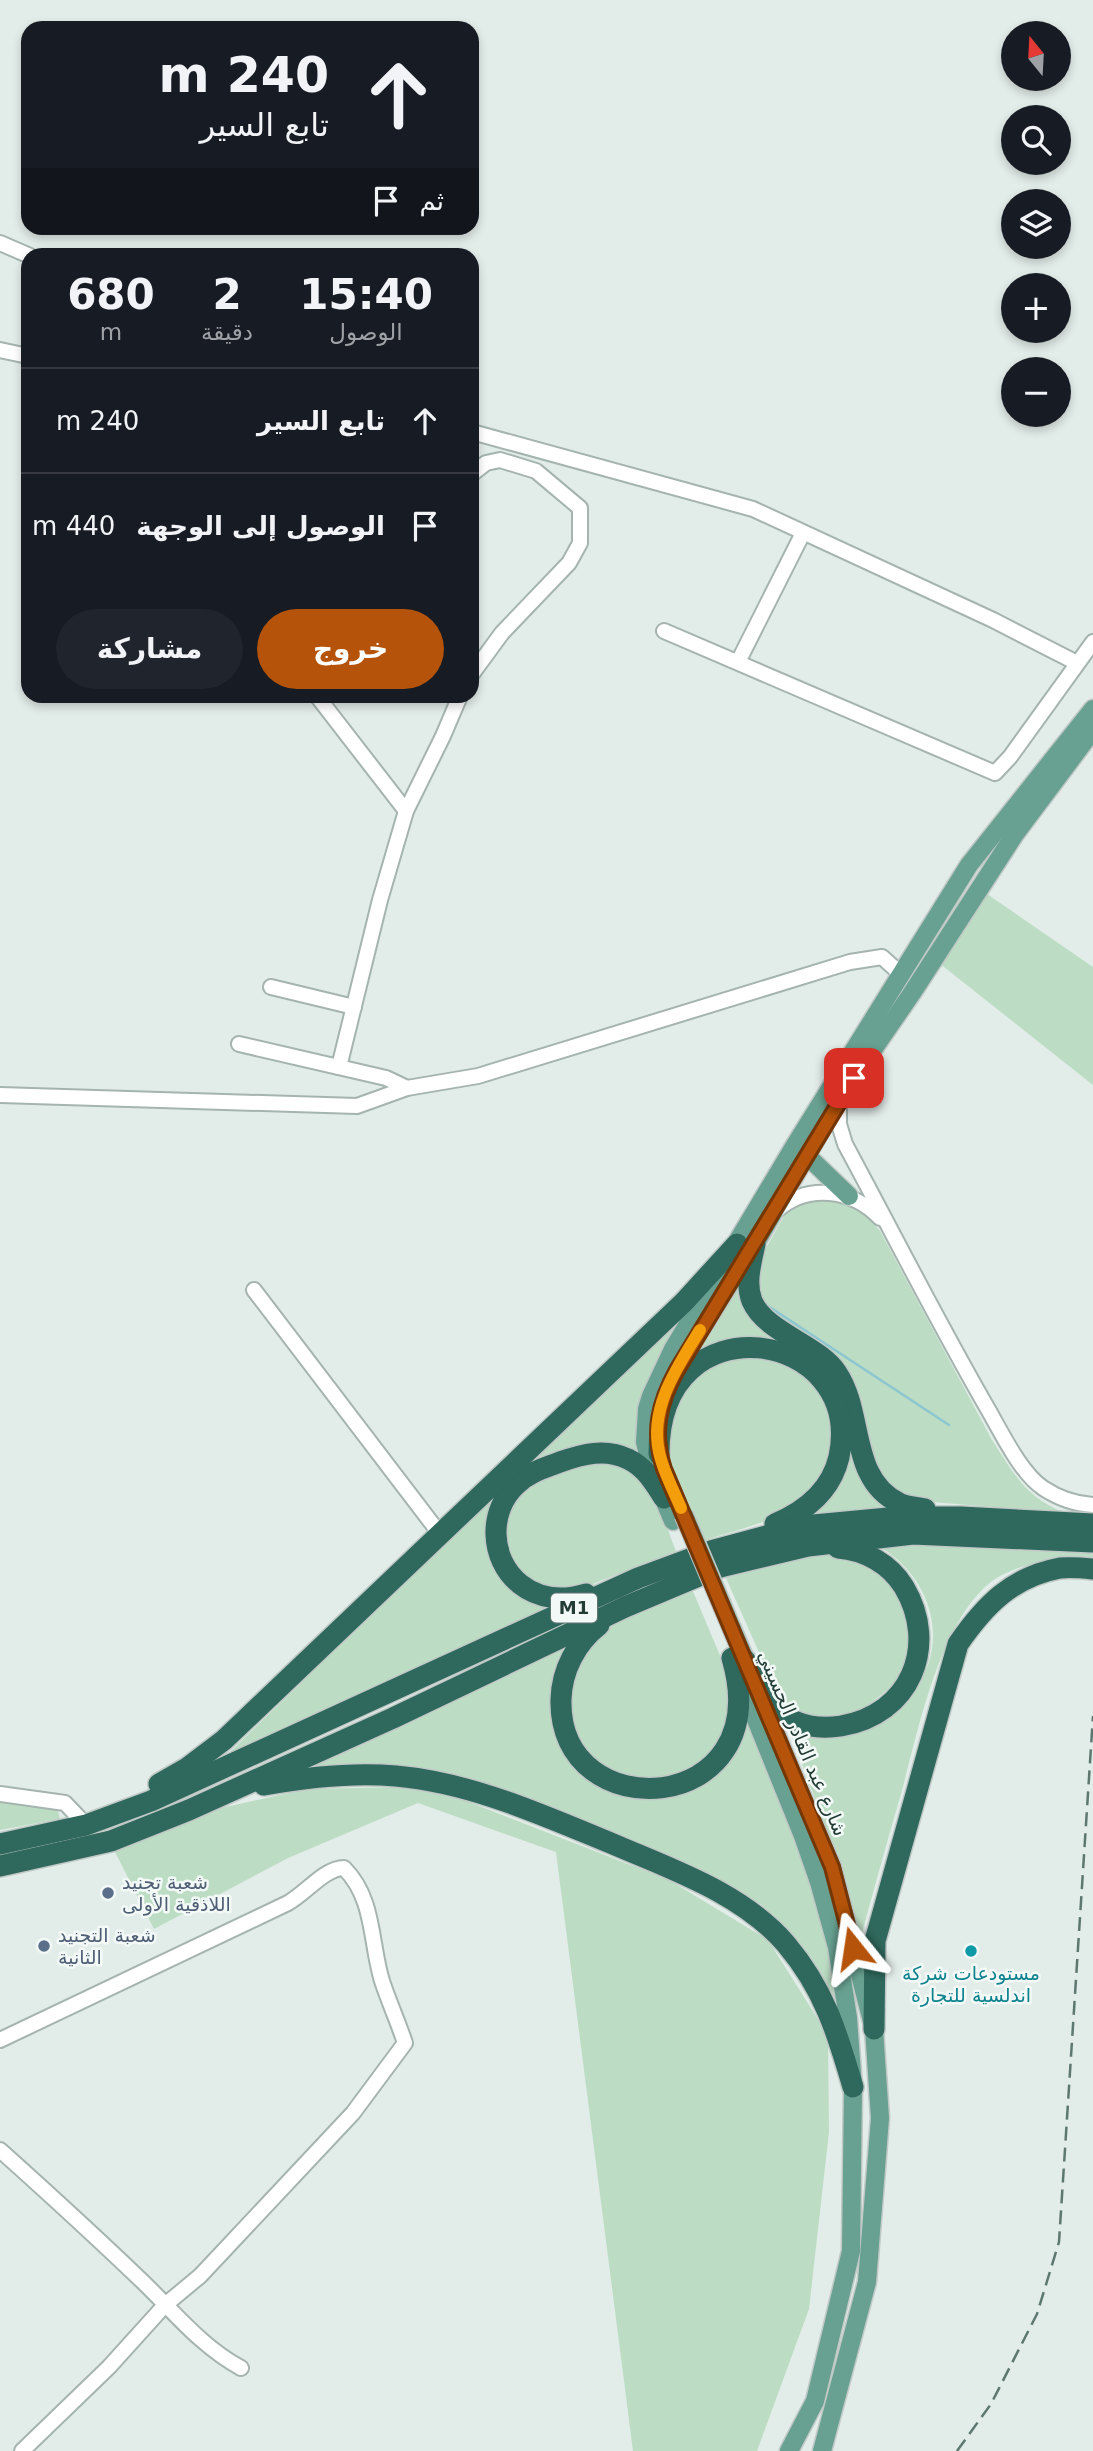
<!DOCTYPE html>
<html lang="ar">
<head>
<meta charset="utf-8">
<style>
  body { margin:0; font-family:"DejaVu Sans","Noto Sans Arabic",sans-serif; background:#20242c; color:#f1f3f6; direction:rtl; height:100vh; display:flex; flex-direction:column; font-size:26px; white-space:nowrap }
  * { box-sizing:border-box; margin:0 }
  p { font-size:23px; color:#9ea1a6 }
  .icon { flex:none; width:38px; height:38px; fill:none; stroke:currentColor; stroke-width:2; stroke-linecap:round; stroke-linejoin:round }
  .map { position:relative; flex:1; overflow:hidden; direction:ltr }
  .sheet { position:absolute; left:21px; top:248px; width:458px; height:455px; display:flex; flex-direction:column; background:#171b24; border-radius:21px; box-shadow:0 4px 10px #0003; direction:rtl }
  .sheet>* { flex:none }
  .guide { position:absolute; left:21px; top:21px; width:458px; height:214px; border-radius:21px; box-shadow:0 4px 10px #0003; direction:rtl; background:#171b24; color:#f1f3f6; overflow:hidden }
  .needle { width:46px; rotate:342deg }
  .buttons { position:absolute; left:1001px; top:21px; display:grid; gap:14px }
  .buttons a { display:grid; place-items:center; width:70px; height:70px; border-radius:50%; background:#171b24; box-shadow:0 4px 10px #0003; font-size:35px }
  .pin { position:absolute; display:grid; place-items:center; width:60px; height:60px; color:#fff; margin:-30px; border-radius:14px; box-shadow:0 4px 10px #0006 }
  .me { position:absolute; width:77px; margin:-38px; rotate:345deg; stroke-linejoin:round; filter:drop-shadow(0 0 5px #0008) }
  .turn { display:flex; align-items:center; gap:24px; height:147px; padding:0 35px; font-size:32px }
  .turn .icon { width:91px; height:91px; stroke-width:2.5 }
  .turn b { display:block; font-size:49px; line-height:60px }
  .then { display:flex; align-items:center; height:66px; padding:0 35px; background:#0003; gap:14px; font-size:26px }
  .eta { display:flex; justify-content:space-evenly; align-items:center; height:119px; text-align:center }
  .eta b { font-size:42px; font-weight:600; line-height:49px }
  .cta { display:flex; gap:14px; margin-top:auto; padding:14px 35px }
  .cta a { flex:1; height:80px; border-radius:42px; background:#b45309; color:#fff; font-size:28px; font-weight:600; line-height:80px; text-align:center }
  .cta a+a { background:#20242c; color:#f1f3f6 }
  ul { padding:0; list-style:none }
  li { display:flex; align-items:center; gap:21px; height:105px; padding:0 35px; border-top:2px solid #363941 }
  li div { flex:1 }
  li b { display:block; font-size:26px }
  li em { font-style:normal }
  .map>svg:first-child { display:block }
  .green { fill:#bcddc4 }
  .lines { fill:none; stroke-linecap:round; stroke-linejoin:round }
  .stream { stroke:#8cc6d0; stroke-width:2.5 }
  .minor-casing { stroke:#a5b4af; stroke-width:18 }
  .major-casing { stroke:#c1c9c7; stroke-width:21 }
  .highway-casing { stroke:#c1c9c7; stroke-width:24 }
  .minor { stroke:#fff; stroke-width:14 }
  .major { stroke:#68a191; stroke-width:18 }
  .highway { stroke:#2f685c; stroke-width:21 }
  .rail { stroke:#5d7871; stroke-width:2.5; stroke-dasharray:14 7; stroke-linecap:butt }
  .major-bridge-casing { stroke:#c1c9c7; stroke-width:21; stroke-linecap:butt }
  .major-bridge { stroke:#68a191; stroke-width:18 }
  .route-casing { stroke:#753606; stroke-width:18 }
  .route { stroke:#b45309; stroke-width:12 }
  .slow { stroke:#f59e0b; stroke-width:12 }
  .service-dot { fill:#5c6f8a; stroke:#f3f9f6; stroke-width:2.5 }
  .culture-dot { fill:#0f9aa8; stroke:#f3f9f6; stroke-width:2.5 }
  .labels { text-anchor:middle; stroke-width:5; stroke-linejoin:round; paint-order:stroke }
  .shield { fill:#f3f9f6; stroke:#617570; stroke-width:2 }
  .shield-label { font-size:18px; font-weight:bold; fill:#233d36 }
  .street-label { font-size:19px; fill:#233d36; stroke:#f3f9f6 }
  .service-label { font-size:19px; fill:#4e5e75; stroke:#f3f9f6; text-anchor:start }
  .culture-label { font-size:19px; fill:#0d838f; stroke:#f3f9f6 }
</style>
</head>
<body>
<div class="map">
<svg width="1093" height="2451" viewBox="0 0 1093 2451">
  <rect width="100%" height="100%" fill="#e2ece8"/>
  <!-- green -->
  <g class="green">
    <path d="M987,894L1093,967V1085L939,963Z"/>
    <path d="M814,1198C850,1201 858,1202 880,1231L992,1440C1015,1475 1025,1497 1065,1513L932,1502L899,1496L881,1484L756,1292L757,1264L788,1209Z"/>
    <path d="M743,1278L744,1299L753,1318L834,1374L844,1395L861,1474L885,1504L897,1508L814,1515C821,1506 833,1496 838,1486C855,1451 851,1409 828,1379C822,1372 814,1366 807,1361C795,1351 780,1342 764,1341C738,1339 714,1346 691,1358Z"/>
    <path d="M685,1313C658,1357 630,1402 640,1456L526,1465Z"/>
    <path d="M748,1355C763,1359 781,1362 795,1368C833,1387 844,1448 821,1482C815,1490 788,1511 779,1515C757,1526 726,1533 703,1541C687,1502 660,1458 671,1416C673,1407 681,1400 686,1393C706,1365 715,1361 748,1355Z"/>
    <path d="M599,1461C609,1464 622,1465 631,1470C654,1483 666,1527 676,1551L585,1587L565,1591L543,1587L521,1573L508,1553L505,1519L523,1488L561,1471Z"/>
    <path d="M502,1488L496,1563L561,1606L226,1756Z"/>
    <path d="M943,1544L1093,1553V1560C1061,1559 1023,1561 995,1579C940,1617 918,1732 901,1794C886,1845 872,1896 858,1947L834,1850L789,1729L897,1710C906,1697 923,1680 928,1665C944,1619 920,1570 880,1547Z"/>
    <path d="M814,1554L852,1556L871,1563L900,1593L915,1649L898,1681L867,1706L841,1718L810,1719L782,1704L726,1578Z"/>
    <path d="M692,1589L724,1665L730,1707L723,1737L698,1768L645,1784L602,1770L573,1734L569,1685L582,1654L604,1631L629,1616Z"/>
    <path d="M571,1644C561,1671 548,1697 554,1726C566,1777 614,1804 663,1798C676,1796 694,1792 703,1782C707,1777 711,1770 714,1764C725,1748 735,1731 746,1715L812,1887L831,1950L839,2012L801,1947L762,1905L710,1875L514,1793L434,1770L373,1767L280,1774L535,1663Z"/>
    <path d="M403,1787L461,1799L669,1880L768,1940L828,2035L829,2132L809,2309L757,2451H633L556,1852L418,1803L288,1858L154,1929L113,1848L216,1809L307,1789Z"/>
    <path d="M0,1801L57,1808L60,1819L0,1830Z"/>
  </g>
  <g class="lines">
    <!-- stream -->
    <path class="stream" d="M765,1304L949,1425"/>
    <!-- minor casing -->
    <g class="minor-casing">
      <g id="minor">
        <path d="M0,243L30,256"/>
        <path d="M0,350L28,356"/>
        <path d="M472,432L753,509L993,620L1077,663"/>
        <path d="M472,474L486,463L500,460L536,471L580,508V543L569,563L502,633L472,674"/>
        <path d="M664,631L995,773L1010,757L1093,642"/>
        <path d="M738,662L803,533"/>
        <path d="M317,696L406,811"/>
        <path d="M271,987L354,1007"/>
        <path d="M239,1044L386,1078L407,1088"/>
        <path d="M339,1067L380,900L406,811L443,736L460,696"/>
        <path d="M0,1095L357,1106L407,1088L478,1076L850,962L882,957L902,975"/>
        <path d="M839,1099V1124L845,1144C893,1233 938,1323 989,1411C1002,1434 1021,1473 1043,1488C1058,1498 1076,1504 1093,1505"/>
        <path d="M776,1211C808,1183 852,1189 880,1218"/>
        <path d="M254,1290L440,1534"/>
        <path d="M0,1794L65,1803L86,1825"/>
        <path d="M0,2040L288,1903C307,1892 325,1868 344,1868C375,1899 370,1942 382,1981C389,2002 398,2022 405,2043L353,2113L200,2276L165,2305L109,2367L22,2451"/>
        <path d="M0,2150C48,2193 96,2237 143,2282C174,2312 202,2347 241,2368"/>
      </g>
    </g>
    <!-- major casing -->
    <g class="major-casing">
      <g id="major">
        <path d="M801,1150L849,1196"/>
        <path d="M664,1398L685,1354L755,1244L839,1099L912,993L1015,834L1093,730"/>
        <path d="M673,1521L653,1474L645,1442L647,1409L651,1396L673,1349L795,1145L969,865L1093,709"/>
        <path d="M732,1629L750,1671"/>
        <path d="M738,1675L803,1836L819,1882L837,1947L848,2018L853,2087L851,2251L815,2401L789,2451"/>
        <path d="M760,1697L832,1867L874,2029L880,2118L867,2282L822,2451"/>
      </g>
    </g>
    <!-- highway casing -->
    <g class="highway-casing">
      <g id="highway">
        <path d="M755,1244C751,1263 745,1283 752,1301C766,1333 819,1345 837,1373C864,1413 849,1479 899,1503C906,1507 917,1507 925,1509"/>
        <path d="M659,1454C658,1296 866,1328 839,1457C831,1491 806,1511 775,1524"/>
        <path d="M586,1594C563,1601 539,1599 520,1584C489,1559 488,1510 517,1484C529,1472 545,1468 560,1462C583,1454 605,1448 628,1459C645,1467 654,1482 664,1498"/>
        <path d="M599,1625C576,1643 562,1670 561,1699C557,1830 779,1818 732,1658"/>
        <path d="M745,1660C753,1675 759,1695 772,1706C792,1725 816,1730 841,1726C910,1715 939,1646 904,1587C890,1564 865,1550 838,1548"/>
        <path d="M159,1784L187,1768L224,1740L684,1302L737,1244"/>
        <path d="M264,1785C308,1777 351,1772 396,1776C473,1783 542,1815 613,1844C673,1870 742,1893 786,1944C824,1989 837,2032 853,2087"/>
        <path d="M0,1844L86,1825L151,1801L638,1578L711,1551L803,1526L899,1517H961L1093,1524"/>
        <path d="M0,1866L111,1841L189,1810L393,1718L625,1607L720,1567L808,1546L913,1534L1093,1542"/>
        <path d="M874,2029L875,1941L958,1644C985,1605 1012,1577 1060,1568C1071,1567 1083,1568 1093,1569"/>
      </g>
    </g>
    <!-- minor -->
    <use href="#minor" class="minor"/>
    <!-- major -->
    <use href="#major" class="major"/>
    <!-- highway -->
    <use href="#highway" class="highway"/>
    <!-- rail -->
    <path class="rail" d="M957,2451L991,2404L1037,2314L1059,2242L1093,1716"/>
    <!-- major-bridge casing -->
    <g class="major-bridge-casing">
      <path id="major-bridge" d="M684,1515L732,1629"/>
    </g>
    <!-- major-bridge -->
    <use href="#major-bridge" class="major-bridge"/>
  </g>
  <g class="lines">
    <!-- route casing -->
    <g class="route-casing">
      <path id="route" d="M853,1948L832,1867L664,1469C652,1432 659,1403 677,1370L854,1078"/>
    </g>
    <!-- route -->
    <use href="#route" class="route"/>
    <!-- slow -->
    <path class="slow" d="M681,1508C673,1489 663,1471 659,1452C649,1407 678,1366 700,1330"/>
  </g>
  <!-- markers -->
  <g class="service-dot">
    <circle cx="108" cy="1893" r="7"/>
    <circle cx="44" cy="1946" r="7"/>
  </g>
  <circle class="culture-dot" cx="971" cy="1951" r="7"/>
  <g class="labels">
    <!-- shield labels -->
    <rect class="shield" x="551" y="1593.5" width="46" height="29" rx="5"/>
    <g class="shield-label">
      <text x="574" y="1614">M1</text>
    </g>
    <!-- street labels -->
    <g class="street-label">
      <text transform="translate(803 1743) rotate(67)" y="7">شارع عبد القادر الحسيني</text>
    </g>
    <!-- service labels -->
    <g class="service-label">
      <text x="122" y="1889">شعبة تجنيد<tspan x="122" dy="22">اللاذقية الأولى</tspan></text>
      <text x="58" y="1942">شعبة التجنيد<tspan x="58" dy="22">الثانية</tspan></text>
    </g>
    <!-- culture labels -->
    <g class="culture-label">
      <text x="971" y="1980">مستودعات شركة<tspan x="971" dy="22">اندلسية للتجارة</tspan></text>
    </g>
  </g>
</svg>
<div class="buttons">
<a><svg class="needle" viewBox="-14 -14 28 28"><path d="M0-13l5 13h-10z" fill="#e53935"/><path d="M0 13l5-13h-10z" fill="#9ea1a6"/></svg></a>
<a><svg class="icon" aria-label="search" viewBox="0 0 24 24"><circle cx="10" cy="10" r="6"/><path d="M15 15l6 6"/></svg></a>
<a><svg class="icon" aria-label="layers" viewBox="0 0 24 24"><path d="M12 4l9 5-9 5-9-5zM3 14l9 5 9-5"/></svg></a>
<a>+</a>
<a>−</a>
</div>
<div class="pin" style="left:854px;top:1078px;background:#d93025"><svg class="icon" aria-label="arrive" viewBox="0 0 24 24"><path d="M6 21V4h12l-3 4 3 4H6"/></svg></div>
<svg class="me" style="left:853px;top:1948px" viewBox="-20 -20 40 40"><path d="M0-17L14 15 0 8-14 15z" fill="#b45309" stroke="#fff" stroke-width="4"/></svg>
<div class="guide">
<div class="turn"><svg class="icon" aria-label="ahead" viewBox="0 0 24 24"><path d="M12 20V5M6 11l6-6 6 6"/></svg><div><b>240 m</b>تابع السير</div></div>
<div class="then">ثم<svg class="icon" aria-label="arrive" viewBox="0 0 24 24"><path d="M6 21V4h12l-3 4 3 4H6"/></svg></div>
</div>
<section class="sheet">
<div class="eta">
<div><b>15:40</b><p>الوصول</p></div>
<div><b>2</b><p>دقيقة</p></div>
<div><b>680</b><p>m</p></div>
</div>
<ul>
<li><svg class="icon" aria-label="ahead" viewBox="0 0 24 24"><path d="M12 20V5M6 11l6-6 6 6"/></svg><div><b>تابع السير</b></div><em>240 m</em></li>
<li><svg class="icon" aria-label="arrive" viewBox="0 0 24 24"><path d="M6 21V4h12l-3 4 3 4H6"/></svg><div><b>الوصول إلى الوجهة</b></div><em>440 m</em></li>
</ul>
<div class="cta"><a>خروج</a><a>مشاركة</a></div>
</section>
</div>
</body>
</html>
